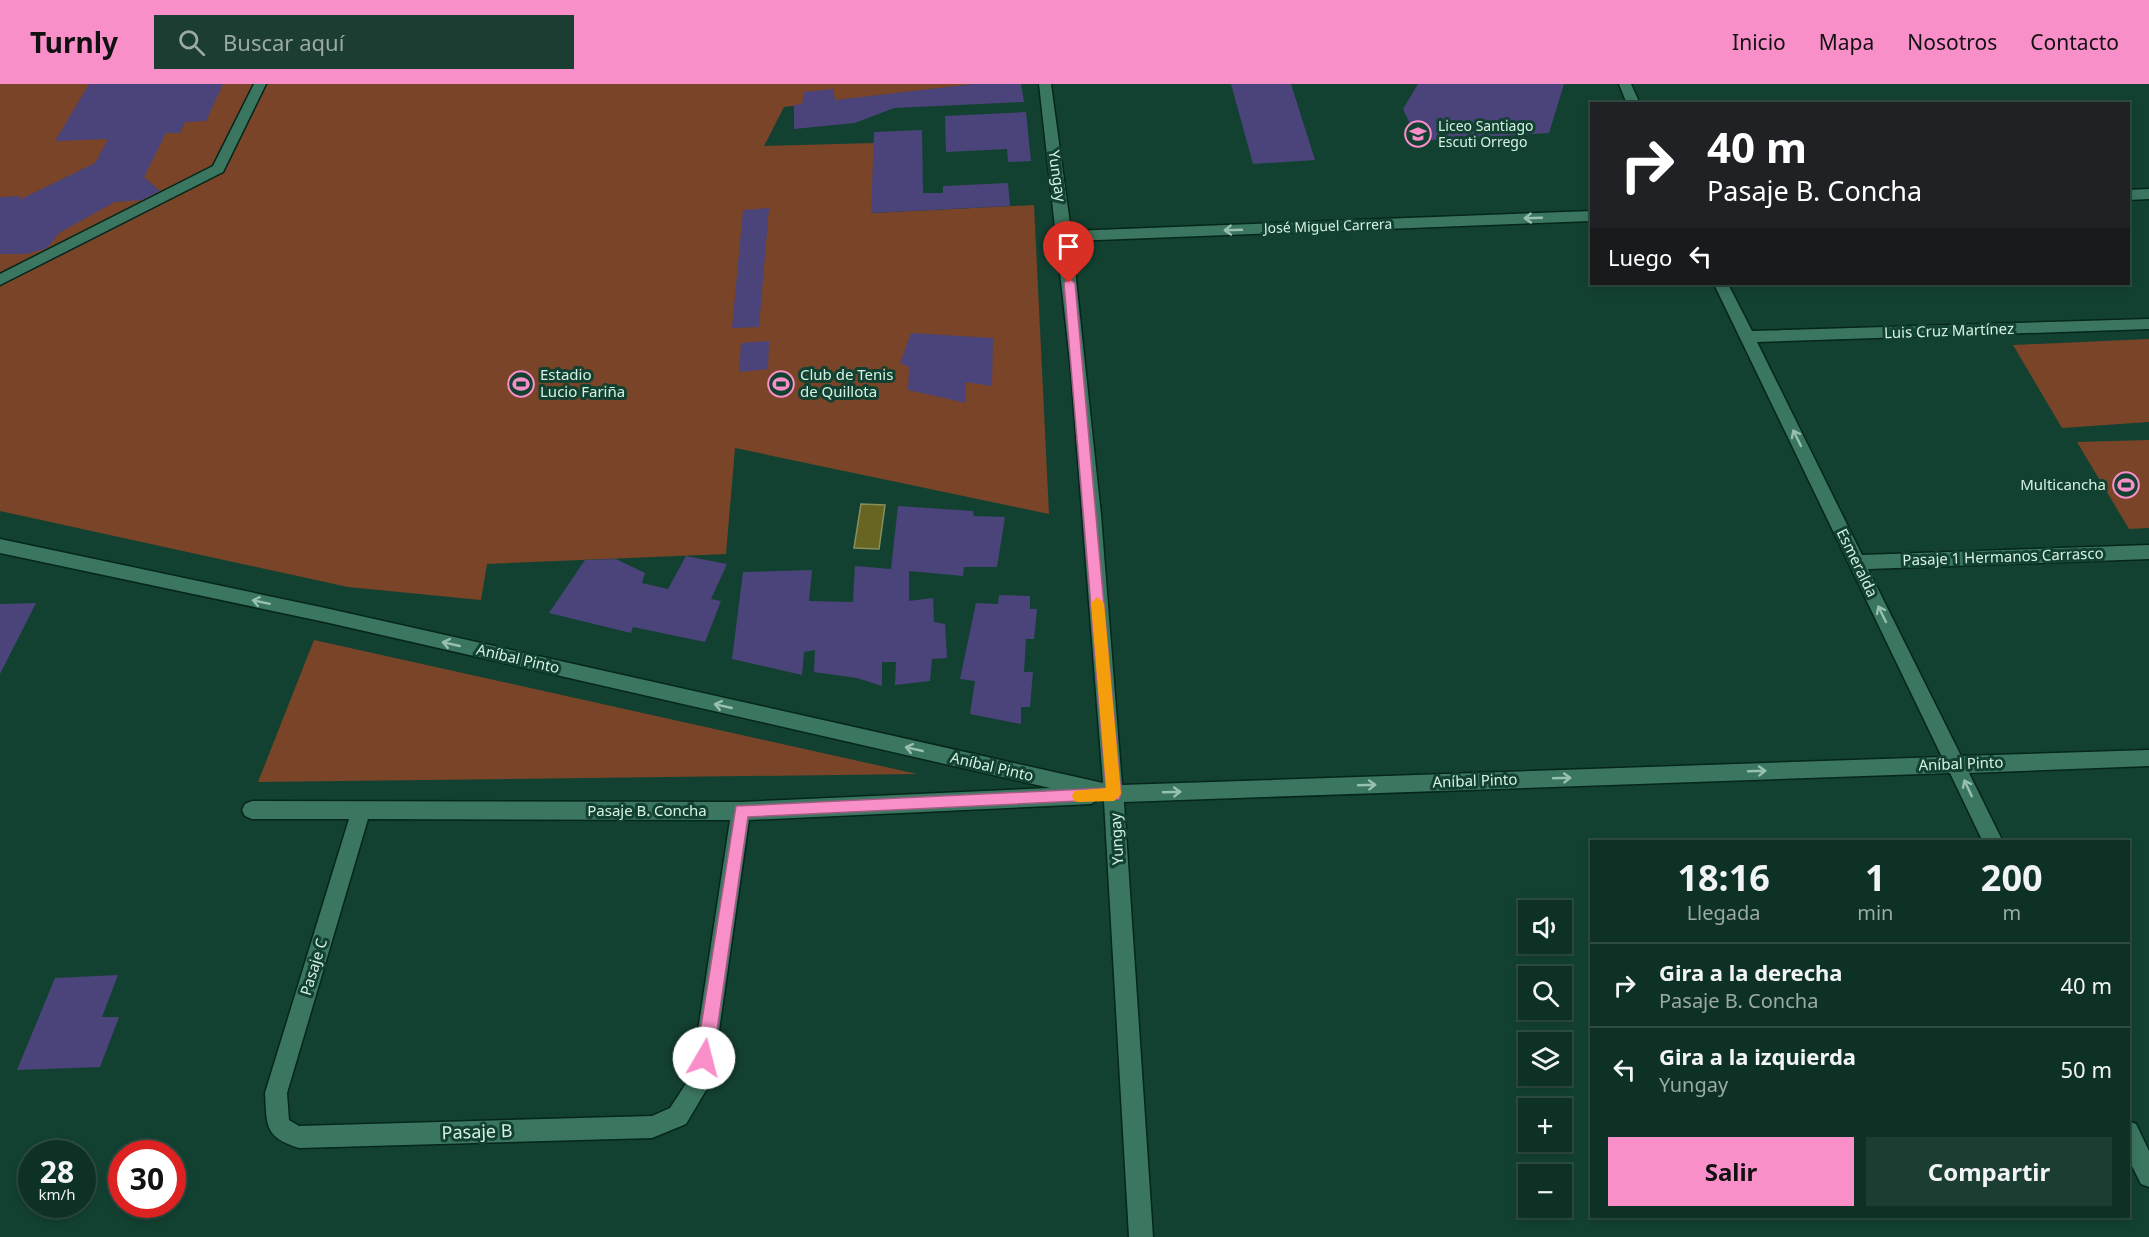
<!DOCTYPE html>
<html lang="es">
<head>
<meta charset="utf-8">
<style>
  body { margin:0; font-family:"Noto Sans",sans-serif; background:#1c3d32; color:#f1f3f6; height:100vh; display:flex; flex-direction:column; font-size:22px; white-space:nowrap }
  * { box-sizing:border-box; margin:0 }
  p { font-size:20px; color:#9ba9a7 }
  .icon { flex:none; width:33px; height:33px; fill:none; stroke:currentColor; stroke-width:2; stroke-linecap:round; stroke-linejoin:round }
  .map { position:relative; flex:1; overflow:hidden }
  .drawer { position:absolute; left:1590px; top:756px; width:540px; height:378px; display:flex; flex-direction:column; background:#0e3125; border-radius:0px; box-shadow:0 3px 9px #0003,0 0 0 2px #2e4c42 }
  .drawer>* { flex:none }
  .top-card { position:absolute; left:1590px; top:18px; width:540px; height:183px; border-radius:0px; box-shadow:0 3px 9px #0003,0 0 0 2px #2e4c42; background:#202124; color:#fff; overflow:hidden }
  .controls { position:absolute; left:1518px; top:816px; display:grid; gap:12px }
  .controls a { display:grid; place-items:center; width:54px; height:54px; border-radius:0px; background:#0e3125; box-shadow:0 3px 9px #0003,0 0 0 2px #2e4c42; font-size:30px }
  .speed { position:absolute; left:18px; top:1056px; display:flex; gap:12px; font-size:30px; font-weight:700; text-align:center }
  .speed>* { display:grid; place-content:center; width:78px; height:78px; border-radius:50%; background:#0e3125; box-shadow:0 3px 9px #0003,0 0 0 2px #2e4c42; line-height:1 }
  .speed small { font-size:15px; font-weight:400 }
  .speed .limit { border:9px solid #d22; background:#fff; color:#111 }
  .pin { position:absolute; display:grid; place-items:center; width:51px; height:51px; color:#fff; margin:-62px -26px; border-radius:50% 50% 50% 0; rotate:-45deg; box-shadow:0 0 6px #0007 }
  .pin .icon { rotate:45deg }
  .me { position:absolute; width:66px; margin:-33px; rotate:8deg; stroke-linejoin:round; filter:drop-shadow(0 0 4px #0008) }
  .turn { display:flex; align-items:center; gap:21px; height:126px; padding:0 18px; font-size:27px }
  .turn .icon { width:78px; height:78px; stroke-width:2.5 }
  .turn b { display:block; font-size:42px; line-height:51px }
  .then { display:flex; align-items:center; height:57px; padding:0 18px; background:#0003; gap:12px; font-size:22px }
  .eta { display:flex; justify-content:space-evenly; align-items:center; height:102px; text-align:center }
  .eta b { font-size:36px; font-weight:700; line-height:42px }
  .cta { display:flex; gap:12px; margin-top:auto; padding:12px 18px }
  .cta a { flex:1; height:69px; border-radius:0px; background:#f98fc9; color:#111; font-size:24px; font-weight:700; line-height:69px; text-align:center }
  .cta a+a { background:#1c3d32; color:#f1f3f6 }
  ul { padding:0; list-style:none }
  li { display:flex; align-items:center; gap:18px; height:84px; padding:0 18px; border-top:2px solid #2e4c42 }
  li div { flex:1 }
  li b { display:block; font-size:22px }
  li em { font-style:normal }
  header { display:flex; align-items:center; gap:36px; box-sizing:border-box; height:84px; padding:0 30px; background:#f98fc9; color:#111 }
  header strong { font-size:28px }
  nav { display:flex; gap:33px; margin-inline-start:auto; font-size:21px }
  .search { width:420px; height:54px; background:#1c3d32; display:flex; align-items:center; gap:15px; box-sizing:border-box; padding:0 21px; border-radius:0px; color:#9ba9a7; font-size:22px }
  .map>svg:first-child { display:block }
  .green { fill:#794428 }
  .water { fill:#676521; stroke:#888f5c; stroke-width:1.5 }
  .building { fill:#4a447a }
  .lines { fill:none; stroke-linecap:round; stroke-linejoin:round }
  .minor-casing { stroke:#05261b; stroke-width:3 }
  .minor { fill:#3b7660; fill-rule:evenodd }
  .oneway { stroke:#97c0af }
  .route { fill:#f98fc9; stroke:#a25d83; stroke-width:1.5 }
  .slow { fill:#f59e0b }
  .labels { text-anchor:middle; stroke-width:6; stroke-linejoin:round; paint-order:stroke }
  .far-poi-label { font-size:14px; fill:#d4f2e4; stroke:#134131; text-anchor:start }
  .far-street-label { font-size:14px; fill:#d4f2e4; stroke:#134131 }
  .street-label { font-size:15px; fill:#d4f2e4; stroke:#134131 }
  .poi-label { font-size:15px; fill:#d4f2e4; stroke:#134131; text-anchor:start }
  .near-street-label { font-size:18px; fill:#d4f2e4; stroke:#134131 }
</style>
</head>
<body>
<header>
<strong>Turnly</strong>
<div class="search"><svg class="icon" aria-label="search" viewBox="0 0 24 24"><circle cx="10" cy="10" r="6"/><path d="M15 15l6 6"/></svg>Buscar aquí</div>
<nav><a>Inicio</a><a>Mapa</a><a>Nosotros</a><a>Contacto</a></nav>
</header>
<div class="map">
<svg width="2149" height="1153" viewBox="0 0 2149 1153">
  <rect width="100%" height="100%" fill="#134131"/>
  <!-- green -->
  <g class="green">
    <path d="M0,0H974L784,23L764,62L874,59L872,129L1034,121L1049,430L735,364L726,470L487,480L481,516L348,503L0,427Z"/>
    <path d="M2149,255V338L2062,344L2013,261Z"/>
    <path d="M2149,356V444L2129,445L2077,358Z"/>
    <path d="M314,556L917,690L258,698Z"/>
  </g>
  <!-- water -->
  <path class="water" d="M861,420L885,421L879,465L854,464Z"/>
  <!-- building -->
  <g class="building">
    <path d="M89,0H223L206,37L185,38L180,49H166L144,93L160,107L142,116L115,118L59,149L47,164L27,170H0V113L21,112L19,116L95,79L108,55L55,57Z"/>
    <path d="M974,0H1021L1024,18L894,24L855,39L794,45V21L802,20L804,8L833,5L835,16Z"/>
    <path d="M1231,0H1291L1315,76L1253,80Z"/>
    <path d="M1418,0H1564L1549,49L1418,57L1403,25Z"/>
    <path d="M1026,28L1031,77L1008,78L1007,65L946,68L945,32Z"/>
    <path d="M922,46L923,109H943V102L1008,99L1010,122L871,129L874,48Z"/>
    <path d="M769,124L759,243L732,244L743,126Z"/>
    <path d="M911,249L993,254L992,302L965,298L966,319L908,306L909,283L900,279Z"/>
    <path d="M769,257L768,285L739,288L741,259Z"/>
    <path d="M898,422L973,427L974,432L1005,433L997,483H964L963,492L909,487V517L933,514L934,538L945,540L947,574L932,575L930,597L895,601L896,578H882V602L857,594L814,588L815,566L804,568L802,591L732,575L743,488L812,486L809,517L853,518L855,482L891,485Z"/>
    <path d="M686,472L727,480L711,515L721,517L705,558L633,543L631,549L549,529L585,476L616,475L645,489L642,499L668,505Z"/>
    <path d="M999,511L1030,512V525H1037L1034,555H1026L1024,588H1033L1030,623H1021V640L970,630L975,597L960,595L976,519L998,520Z"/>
    <path d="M36,519L0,590V520Z"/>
    <path d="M118,891L102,933H119L100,983L17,986L55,894Z"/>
  </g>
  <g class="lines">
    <!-- minor casing -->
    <g class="minor-casing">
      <g id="minor">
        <path d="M254,0H266L223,88L0,201V190L213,82Z"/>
        <path d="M1039,0H1051L1071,147L1592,127V137L1072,157L1101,431L1122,701L1942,673L1714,200H1728L1752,247L2149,235V245L1757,258L1862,471L2149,461V475L1868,485L1961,672L2149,666V682L1969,689L2003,758H1983L1950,689L1124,718L1153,1153H1129L1104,717L1099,715L1091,720L749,736L712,996L686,1040L652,1054L299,1064C264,1053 267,1042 265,1009L349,735H252L245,732L242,726L245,720L252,717L741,718L1050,704L325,538L0,469V455L325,524L1103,699L1071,287ZM368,735L730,736L691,992L670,1024L652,1032L299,1042L289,1036L287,1009Z"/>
        <path d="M1619,0H1631L1640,20H1627Z"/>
        <path d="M2149,105V115L2128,116V106Z"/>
        <path d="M2128,1037L2136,1040L2149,1067V1103L2141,1100L2128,1074Z"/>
      </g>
    </g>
    <!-- minor -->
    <use href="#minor" class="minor"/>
  </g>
  <!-- one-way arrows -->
  <defs><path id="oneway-shaft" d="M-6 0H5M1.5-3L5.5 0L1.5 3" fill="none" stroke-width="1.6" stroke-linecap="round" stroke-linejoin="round" transform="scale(1.5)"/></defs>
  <g class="oneway">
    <use href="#oneway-shaft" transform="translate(1533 134) rotate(178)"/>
    <use href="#oneway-shaft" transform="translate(1233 146) rotate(178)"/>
    <use href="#oneway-shaft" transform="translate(1797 354) rotate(-116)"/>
    <use href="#oneway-shaft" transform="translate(261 518) rotate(-168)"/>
    <use href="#oneway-shaft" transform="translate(1882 530) rotate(-116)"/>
    <use href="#oneway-shaft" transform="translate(451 560) rotate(-167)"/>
    <use href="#oneway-shaft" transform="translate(723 622) rotate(-167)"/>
    <use href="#oneway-shaft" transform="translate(914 665) rotate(-167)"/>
    <use href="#oneway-shaft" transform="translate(1757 687) rotate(-2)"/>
    <use href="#oneway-shaft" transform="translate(1562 694) rotate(-2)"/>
    <use href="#oneway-shaft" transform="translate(1367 701) rotate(-2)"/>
    <use href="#oneway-shaft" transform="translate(1968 704) rotate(-115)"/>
    <use href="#oneway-shaft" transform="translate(1172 708) rotate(-2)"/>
  </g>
  <!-- route -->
  <path class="route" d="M1069,195L1075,199L1121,710L1119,715L748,733L713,974L710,980L704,982L699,980L696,974L736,722L1106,704L1064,199Z"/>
  <!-- slow -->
  <path class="slow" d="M1097,513L1104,519L1121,710L1114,717L1079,718L1074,717L1072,712L1074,707L1106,704L1091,519Z"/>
  <!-- icons -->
  <defs>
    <g id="school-ring" transform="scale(1.35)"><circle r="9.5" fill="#134131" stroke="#f98fc9" stroke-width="1.5"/><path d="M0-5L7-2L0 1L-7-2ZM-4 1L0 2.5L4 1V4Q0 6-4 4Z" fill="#f98fc9"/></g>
    <g id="stadium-ring" transform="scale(1.35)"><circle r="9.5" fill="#134131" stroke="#f98fc9" stroke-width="1.5"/><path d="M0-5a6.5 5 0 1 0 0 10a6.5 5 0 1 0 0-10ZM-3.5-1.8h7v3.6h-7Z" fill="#f98fc9"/></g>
  </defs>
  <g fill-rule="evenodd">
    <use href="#school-ring" x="1418" y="50"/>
    <use href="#stadium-ring" x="521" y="300"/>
    <use href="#stadium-ring" x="781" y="300"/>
    <use href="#stadium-ring" x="2126" y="401"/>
  </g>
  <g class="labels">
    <!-- far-poi labels -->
    <g class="far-poi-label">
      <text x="1438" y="47">Liceo Santiago<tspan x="1438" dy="16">Escuti Orrego</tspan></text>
    </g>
    <!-- far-street labels -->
    <g class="far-street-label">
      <text transform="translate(1328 142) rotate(-2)" y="5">José Miguel Carrera</text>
    </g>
    <!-- street labels -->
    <g class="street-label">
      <text transform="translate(1057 92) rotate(82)" y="5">Yungay</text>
      <text transform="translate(1949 247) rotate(-2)" y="5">Luis Cruz Martínez</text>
      <text transform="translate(2003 473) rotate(-2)" y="5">Pasaje 1 Hermanos Carrasco</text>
      <text transform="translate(1857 479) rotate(64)" y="5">Esmeralda</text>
      <text transform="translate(518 575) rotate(13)" y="5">Aníbal Pinto</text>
      <text transform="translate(1961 680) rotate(-2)" y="5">Aníbal Pinto</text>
      <text transform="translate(992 683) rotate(13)" y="5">Aníbal Pinto</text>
      <text transform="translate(1475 697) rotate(-2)" y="5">Aníbal Pinto</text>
      <text x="647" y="732">Pasaje B. Concha</text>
      <text transform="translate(1117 755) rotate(-93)" y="5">Yungay</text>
      <text transform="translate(314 883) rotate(-73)" y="5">Pasaje C</text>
    </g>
    <!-- poi labels -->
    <g class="poi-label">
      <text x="540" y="296">Estadio<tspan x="540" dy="17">Lucio Fariña</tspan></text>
      <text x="800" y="296">Club de Tenis<tspan x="800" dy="17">de Quillota</tspan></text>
      <text x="2106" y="406" text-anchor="end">Multicancha</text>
    </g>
    <!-- near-street labels -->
    <g class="near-street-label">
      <text transform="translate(477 1048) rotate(-2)" y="6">Pasaje B</text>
    </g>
  </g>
</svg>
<div class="controls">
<a><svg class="icon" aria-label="sound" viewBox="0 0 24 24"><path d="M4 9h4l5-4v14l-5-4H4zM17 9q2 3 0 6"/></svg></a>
<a><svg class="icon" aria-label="search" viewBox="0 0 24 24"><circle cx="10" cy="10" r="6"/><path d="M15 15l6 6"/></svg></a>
<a><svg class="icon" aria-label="layers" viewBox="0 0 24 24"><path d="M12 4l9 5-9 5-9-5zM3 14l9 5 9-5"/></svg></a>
<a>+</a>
<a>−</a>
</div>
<div class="speed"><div>28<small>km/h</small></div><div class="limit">30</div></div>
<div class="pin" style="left:1069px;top:199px;background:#d93025"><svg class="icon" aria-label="arrive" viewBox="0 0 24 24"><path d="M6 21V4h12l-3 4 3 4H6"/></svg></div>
<svg class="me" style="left:704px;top:974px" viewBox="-20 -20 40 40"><circle r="19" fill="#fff"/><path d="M0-13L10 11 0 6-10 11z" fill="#f98fc9"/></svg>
<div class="top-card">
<div class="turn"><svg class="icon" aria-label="right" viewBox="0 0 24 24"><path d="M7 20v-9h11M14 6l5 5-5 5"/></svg><div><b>40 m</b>Pasaje B. Concha</div></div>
<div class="then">Luego<svg class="icon" aria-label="left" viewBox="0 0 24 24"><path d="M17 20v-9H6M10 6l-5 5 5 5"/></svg></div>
</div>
<section class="drawer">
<div class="eta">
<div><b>18:16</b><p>Llegada</p></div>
<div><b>1</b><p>min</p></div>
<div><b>200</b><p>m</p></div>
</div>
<ul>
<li><svg class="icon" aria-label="right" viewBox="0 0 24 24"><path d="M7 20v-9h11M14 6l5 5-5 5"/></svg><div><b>Gira a la derecha</b><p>Pasaje B. Concha</p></div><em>40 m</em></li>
<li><svg class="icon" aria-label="left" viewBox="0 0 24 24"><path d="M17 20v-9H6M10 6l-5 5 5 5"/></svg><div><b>Gira a la izquierda</b><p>Yungay</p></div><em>50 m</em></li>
</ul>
<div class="cta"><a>Salir</a><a>Compartir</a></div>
</section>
</div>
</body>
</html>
